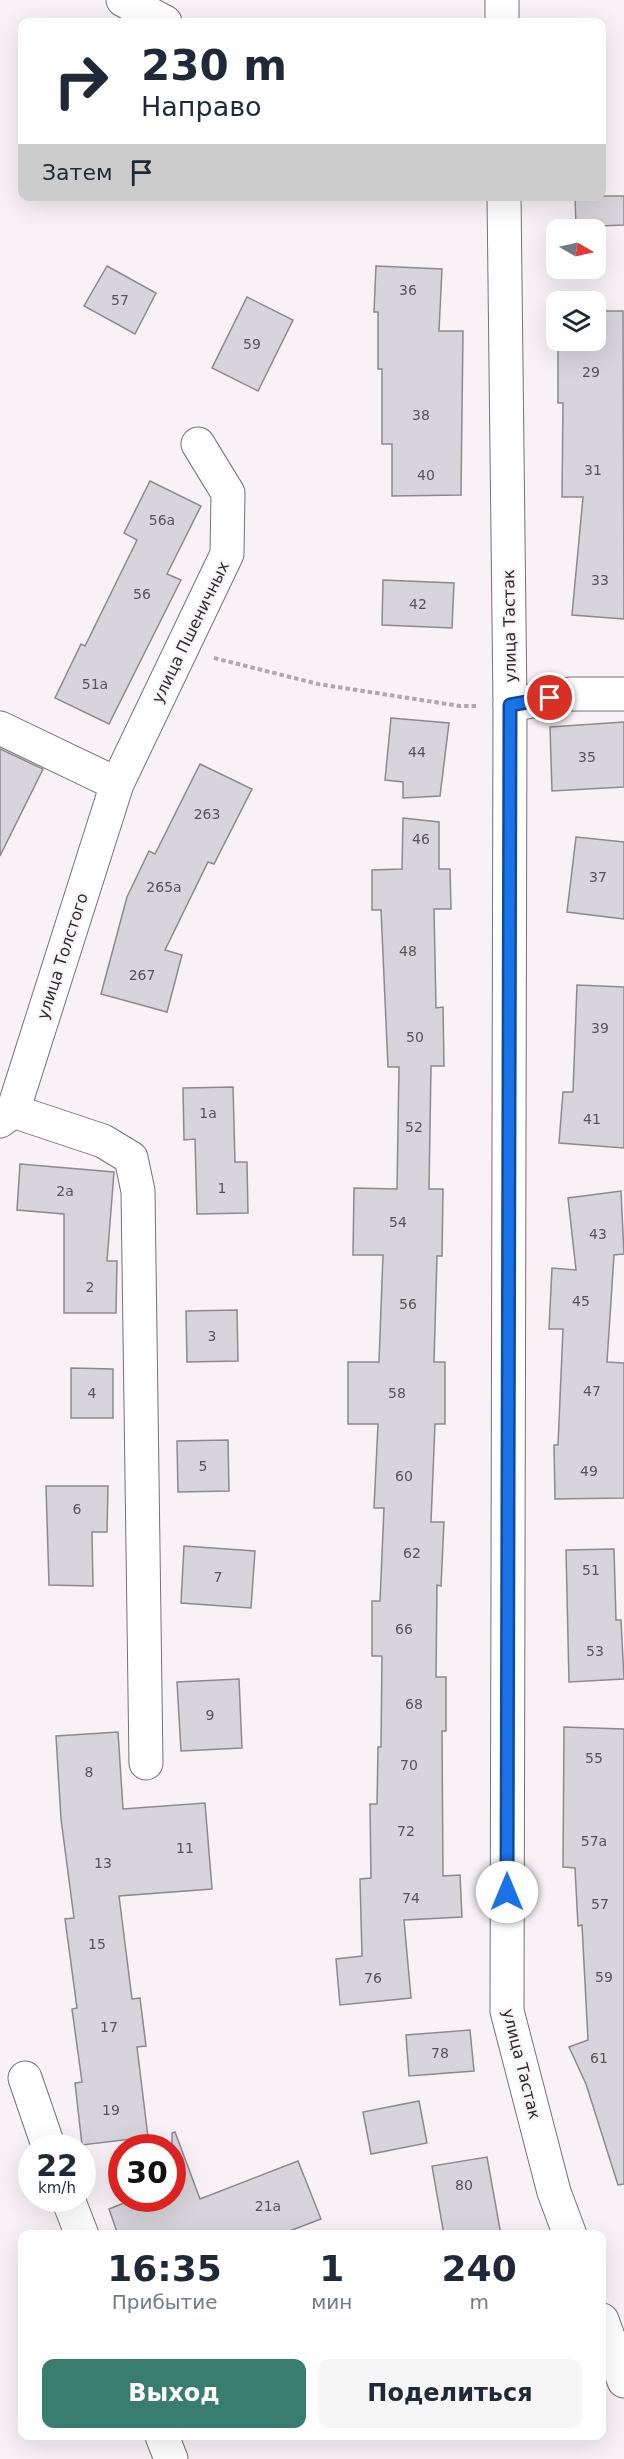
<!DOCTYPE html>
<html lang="ru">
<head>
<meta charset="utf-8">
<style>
  body { margin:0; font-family:"DejaVu Sans",sans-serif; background:#f6f6f7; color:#1f2937; height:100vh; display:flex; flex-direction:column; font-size:22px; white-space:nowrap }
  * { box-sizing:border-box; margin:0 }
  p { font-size:20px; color:#747a83 }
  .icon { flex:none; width:33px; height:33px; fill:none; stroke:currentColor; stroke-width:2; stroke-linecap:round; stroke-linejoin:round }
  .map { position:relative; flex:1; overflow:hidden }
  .details { position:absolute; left:18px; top:2230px; width:588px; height:210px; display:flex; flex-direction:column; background:#fff; border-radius:12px; box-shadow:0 6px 24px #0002 }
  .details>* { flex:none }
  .hud { position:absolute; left:18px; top:18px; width:588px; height:183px; border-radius:12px; box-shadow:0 6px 24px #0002; background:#fff; color:#1f2937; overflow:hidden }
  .needle { width:39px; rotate:99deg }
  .tools { position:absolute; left:546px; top:219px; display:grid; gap:12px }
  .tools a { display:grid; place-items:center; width:60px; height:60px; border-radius:12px; background:#fff; box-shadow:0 6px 24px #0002; font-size:30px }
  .speed { position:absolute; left:18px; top:2134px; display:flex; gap:12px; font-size:30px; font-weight:700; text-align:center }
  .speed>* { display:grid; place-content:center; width:78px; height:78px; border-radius:50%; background:#fff; box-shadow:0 6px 24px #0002; line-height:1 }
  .speed small { font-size:15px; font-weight:400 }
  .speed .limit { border:9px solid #d22; background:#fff; color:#111 }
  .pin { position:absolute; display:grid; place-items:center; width:51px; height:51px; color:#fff; margin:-26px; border:3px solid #fff; border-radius:50%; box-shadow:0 2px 6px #0007 }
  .me { position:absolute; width:66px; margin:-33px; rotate:0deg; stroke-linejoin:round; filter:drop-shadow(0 0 4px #0008) }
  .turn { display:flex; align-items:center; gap:21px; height:126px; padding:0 24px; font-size:27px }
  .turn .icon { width:78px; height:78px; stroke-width:2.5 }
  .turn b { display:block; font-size:42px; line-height:51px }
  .then { display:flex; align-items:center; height:57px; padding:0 24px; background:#0003; gap:12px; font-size:22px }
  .eta { display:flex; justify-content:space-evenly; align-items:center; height:102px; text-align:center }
  .eta b { font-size:36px; font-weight:800; line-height:42px }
  .button { display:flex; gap:12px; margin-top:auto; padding:12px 24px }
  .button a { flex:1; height:69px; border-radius:12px; background:#397d6f; color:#fff; font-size:24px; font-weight:800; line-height:69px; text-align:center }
  .button a+a { background:#f6f6f7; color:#1f2937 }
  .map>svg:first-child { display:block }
  .building { fill:#d7d5db; stroke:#8c8a8f; stroke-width:1.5 }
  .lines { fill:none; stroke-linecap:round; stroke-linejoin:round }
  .street-casing { stroke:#777276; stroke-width:35 }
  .path { stroke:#aea9ad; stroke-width:4; stroke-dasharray:4.5 3; stroke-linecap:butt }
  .street { stroke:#fff; stroke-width:33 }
  .route-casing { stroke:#114b97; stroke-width:15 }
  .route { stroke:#1a73e8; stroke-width:10 }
  .labels { text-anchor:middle; stroke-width:4.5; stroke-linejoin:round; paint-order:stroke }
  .number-label { font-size:14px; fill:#565457 }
  .street-label { font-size:16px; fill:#2b292b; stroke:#f8f2f6 }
</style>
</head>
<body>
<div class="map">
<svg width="624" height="2459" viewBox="0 0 624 2459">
  <rect width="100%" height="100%" fill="#f8f2f6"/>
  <!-- building -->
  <g class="building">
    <path d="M575,196H624V225L576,227Z"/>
    <path d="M107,266L156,293L135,334L84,306Z"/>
    <path d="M376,266L442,269L439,331H463L461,495L392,496V444H382V369H378V312H374Z"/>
    <path d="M247,297L293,320L258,391L212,368Z"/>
    <path d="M596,311H623L624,619L572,615L583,497H562L563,403H558V340H596Z"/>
    <path d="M150,481L201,506L167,574L181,580L109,724L55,698L81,644L85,646L137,540L124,533Z"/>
    <path d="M383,580L454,583L452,628L382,625Z"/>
    <path d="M391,718L449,723L440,796L403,798V782L385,780Z"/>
    <path d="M624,722V787L552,791L550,727Z"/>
    <path d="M0,749L43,769L0,856Z"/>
    <path d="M200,764L252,789L214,864L208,862L165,950L182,955L167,1012L101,994L127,897L149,851L155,854Z"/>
    <path d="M403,818L439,822V869H450L451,909H434L436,1008L443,1007L444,1066H431L429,1189H443L442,1256H437L434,1362H445V1424H435L431,1522H444L441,1586L437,1585L436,1677H446V1731H442L443,1876L460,1875L462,1917L404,1920L411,1998L340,2005L336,1959L362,1956L360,1879L371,1878L370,1804H377L378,1747H381L382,1656H372V1601H380L384,1508H374L378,1424H348V1362H379L383,1255H353L354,1188L397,1189L399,1067H388L381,910H372V870L402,869Z"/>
    <path d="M576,837L624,842V919L567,912Z"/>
    <path d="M577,985L624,987V1148L559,1143L563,1092H573Z"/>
    <path d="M233,1087L235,1162H247L248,1213L197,1214L195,1139L184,1140L183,1088Z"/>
    <path d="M20,1164L114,1172L107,1261H117L116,1313H64V1214L17,1210Z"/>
    <path d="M621,1191L624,1254L614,1255L607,1362L624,1363V1498L555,1499L554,1445H558L563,1329H549L552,1268L576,1270L568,1198Z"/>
    <path d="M237,1310L238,1361L187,1362L186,1311Z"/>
    <path d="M71,1368L113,1369V1418H71Z"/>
    <path d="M228,1440L229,1491L178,1492L177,1441Z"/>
    <path d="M46,1486H108L107,1532H92L93,1586L49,1585Z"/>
    <path d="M184,1546L255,1551L251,1608L181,1603Z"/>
    <path d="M614,1549L616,1620H621L624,1679L569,1682L566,1550Z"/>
    <path d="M239,1679L242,1748L181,1751L177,1682Z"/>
    <path d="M564,1727L624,1729V2184L618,2185L586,2084L569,2047L588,2040L582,1925L578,1926L575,1868L563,1867Z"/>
    <path d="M118,1732L123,1809L205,1803L212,1889L119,1896L132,1999L140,1998L146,2046L137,2047L148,2137L82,2145L75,2083L82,2082L72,2009L77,2008L65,1919L74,1918L61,1819L56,1736Z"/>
    <path d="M470,2030L474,2071L409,2076L406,2035Z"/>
    <path d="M419,2101L427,2143L371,2154L363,2112Z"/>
    <path d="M175,2132L200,2199L298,2161L321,2219L279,2235H118L109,2209L134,2199H172V2133Z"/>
    <path d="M487,2157L501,2235H444L432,2166Z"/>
  </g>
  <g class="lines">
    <!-- street casing -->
    <g class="street-casing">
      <g id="street">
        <path d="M123,0L165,22"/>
        <path d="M502,0V22"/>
        <path d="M504,196L510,705L507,2011L554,2192L570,2235"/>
        <path d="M510,705L571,694H624"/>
        <path d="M0,728L117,784"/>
        <path d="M13,1111L103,1141L131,1158L138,1191L146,1763"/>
        <path d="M0,1121L13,1111L117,784L227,554L228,493L198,444"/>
        <path d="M25,2078L49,2148"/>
        <path d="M68,2199L82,2235"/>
        <path d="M602,2320L624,2381"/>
        <path d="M162,2436L171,2459"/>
      </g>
    </g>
    <!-- path -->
    <path class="path" d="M214,658L318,684L460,706H478"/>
    <!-- street -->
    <use href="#street" class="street"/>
  </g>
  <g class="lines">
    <!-- route casing -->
    <g class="route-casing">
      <path id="route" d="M507,1892L510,705L550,698"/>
    </g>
    <!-- route -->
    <use href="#route" class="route"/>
  </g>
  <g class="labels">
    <!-- number labels -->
    <g class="number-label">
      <text x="408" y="295">36</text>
      <text x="120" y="305">57</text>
      <text x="252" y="349">59</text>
      <text x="591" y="377">29</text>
      <text x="421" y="420">38</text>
      <text x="593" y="475">31</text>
      <text x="426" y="480">40</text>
      <text x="162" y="525">56а</text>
      <text x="600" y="585">33</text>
      <text x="142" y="599">56</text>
      <text x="418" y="609">42</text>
      <text x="95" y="689">51а</text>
      <text x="417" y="757">44</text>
      <text x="587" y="762">35</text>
      <text x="207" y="819">263</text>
      <text x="421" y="844">46</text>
      <text x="598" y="882">37</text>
      <text x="164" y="892">265а</text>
      <text x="408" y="956">48</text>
      <text x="142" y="980">267</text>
      <text x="600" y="1033">39</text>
      <text x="415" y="1042">50</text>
      <text x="208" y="1118">1а</text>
      <text x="592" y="1124">41</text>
      <text x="414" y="1132">52</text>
      <text x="222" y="1193">1</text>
      <text x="65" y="1196">2а</text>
      <text x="398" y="1227">54</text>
      <text x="598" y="1239">43</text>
      <text x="90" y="1292">2</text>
      <text x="581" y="1306">45</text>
      <text x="408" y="1309">56</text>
      <text x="212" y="1341">3</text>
      <text x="592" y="1396">47</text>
      <text x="92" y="1398">4</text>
      <text x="397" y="1398">58</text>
      <text x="203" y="1471">5</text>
      <text x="589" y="1476">49</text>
      <text x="404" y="1481">60</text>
      <text x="77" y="1514">6</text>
      <text x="412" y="1558">62</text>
      <text x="591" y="1575">51</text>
      <text x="218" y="1582">7</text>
      <text x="404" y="1634">66</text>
      <text x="595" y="1656">53</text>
      <text x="414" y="1709">68</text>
      <text x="210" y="1720">9</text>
      <text x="594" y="1763">55</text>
      <text x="409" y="1770">70</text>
      <text x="89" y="1777">8</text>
      <text x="406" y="1836">72</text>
      <text x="594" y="1846">57а</text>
      <text x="185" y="1853">11</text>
      <text x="103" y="1868">13</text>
      <text x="411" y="1903">74</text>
      <text x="600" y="1909">57</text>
      <text x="97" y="1949">15</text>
      <text x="604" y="1982">59</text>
      <text x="373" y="1983">76</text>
      <text x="109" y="2032">17</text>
      <text x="440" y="2058">78</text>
      <text x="599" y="2063">61</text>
      <text x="111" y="2115">19</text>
      <text x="464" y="2190">80</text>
      <text x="268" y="2211">21а</text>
    </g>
    <!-- street labels -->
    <g class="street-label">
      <text transform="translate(509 626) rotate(-91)" y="6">улица Тастак</text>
      <text transform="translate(190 632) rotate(-64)" y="6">улица Пшеничных</text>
      <text transform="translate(62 956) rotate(-72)" y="6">улица Толстого</text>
      <text transform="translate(522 2064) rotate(76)" y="6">улица Тастак</text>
    </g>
  </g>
</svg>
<div class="tools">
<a><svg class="needle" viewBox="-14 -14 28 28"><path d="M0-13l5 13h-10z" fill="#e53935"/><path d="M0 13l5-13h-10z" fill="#747a83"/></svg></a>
<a><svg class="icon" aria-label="layers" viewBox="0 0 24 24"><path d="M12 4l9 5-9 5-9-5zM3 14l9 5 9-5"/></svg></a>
</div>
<div class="speed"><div>22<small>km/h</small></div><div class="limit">30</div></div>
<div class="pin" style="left:550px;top:698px;background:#d93025"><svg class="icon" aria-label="arrive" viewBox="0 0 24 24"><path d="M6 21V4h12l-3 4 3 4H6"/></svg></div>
<svg class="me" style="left:507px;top:1892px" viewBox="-20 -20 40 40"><circle r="19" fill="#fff"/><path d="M0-13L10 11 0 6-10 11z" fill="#1a73e8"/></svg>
<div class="hud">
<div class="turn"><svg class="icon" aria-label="right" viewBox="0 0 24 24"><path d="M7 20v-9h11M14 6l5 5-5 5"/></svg><div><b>230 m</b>Направо</div></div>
<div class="then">Затем<svg class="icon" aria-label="arrive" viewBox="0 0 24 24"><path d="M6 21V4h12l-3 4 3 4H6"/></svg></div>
</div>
<section class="details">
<div class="eta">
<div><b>16:35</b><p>Прибытие</p></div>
<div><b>1</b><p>мин</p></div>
<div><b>240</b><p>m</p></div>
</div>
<div class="button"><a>Выход</a><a>Поделиться</a></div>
</section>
</div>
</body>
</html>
